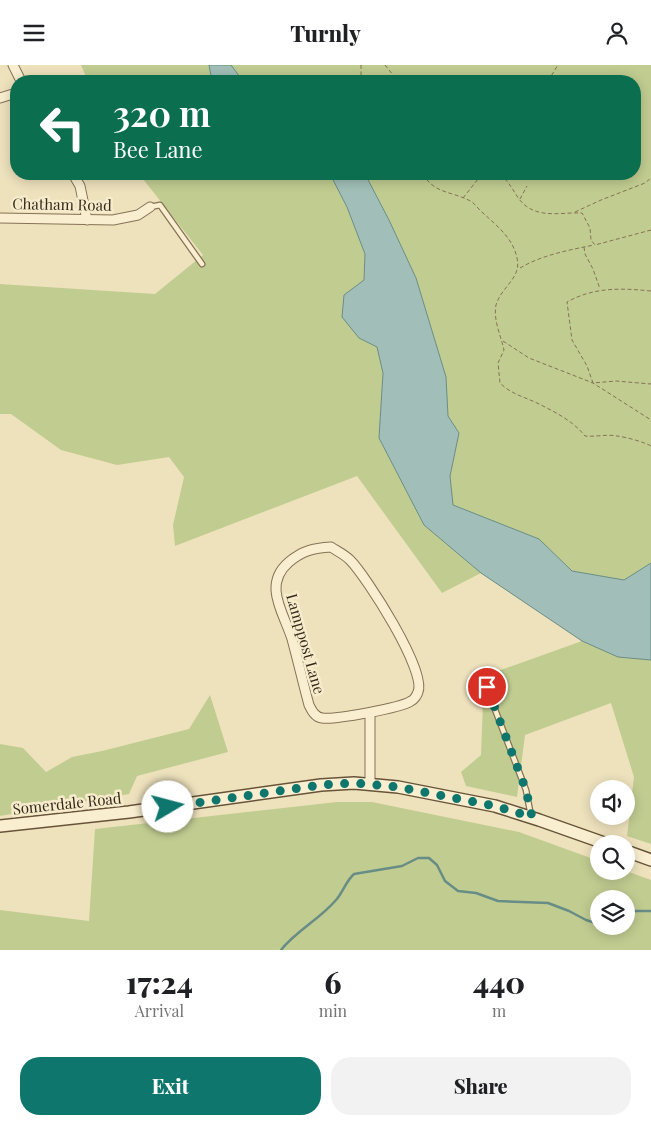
<!DOCTYPE html>
<html lang="en">
<head>
<meta charset="utf-8">
<style>
  body { margin:0; font-family:"Playfair Display",serif; background:#f2f2f2; color:#202124; height:100vh; display:flex; flex-direction:column; font-size:19px; white-space:nowrap }
  * { box-sizing:border-box; margin:0 }
  p { font-size:16px; color:#757577 }
  .icon { flex:none; width:28px; height:28px; fill:none; stroke:currentColor; stroke-width:2; stroke-linecap:round; stroke-linejoin:round }
  .map { position:relative; height:885px; overflow:hidden }
  .panel { display:flex; flex-direction:column; background:#fff; flex:1 }
  .panel>* { flex:none }
  .guide { position:absolute; left:10px; top:10px; width:631px; height:105px; border-radius:20px; box-shadow:0 2px 12px #0003; background:#0b6e4f; color:#fff; overflow:hidden }
  .tools { position:absolute; left:590px; top:715px; display:grid; gap:10px }
  .tools a { display:grid; place-items:center; width:45px; height:45px; border-radius:50%; background:#fff; box-shadow:0 2px 12px #0003; font-size:25px }
  .pin { position:absolute; display:grid; place-items:center; width:42px; height:42px; color:#fff; margin:-21px; border:2px solid #fff; border-radius:50%; box-shadow:0 1px 5px #0007 }
  .me { position:absolute; width:55px; margin:-28px; rotate:82deg; stroke-linejoin:round; filter:drop-shadow(0 0 4px #0008) }
  .turn { display:flex; align-items:center; gap:18px; height:105px; padding:0 20px; font-size:22px }
  .turn .icon { width:65px; height:65px; stroke-width:2.5 }
  .turn b { display:block; font-size:35px; line-height:42px }
  .eta { display:flex; justify-content:space-evenly; align-items:center; height:85px; text-align:center }
  .eta b { font-size:30px; font-weight:800; line-height:35px }
  .button { display:flex; gap:10px; margin-top:auto; padding:10px 20px }
  .button a { flex:1; height:58px; border-radius:20px; background:#0f766e; color:#fff; font-size:20px; font-weight:800; line-height:58px; text-align:center }
  .button a+a { background:#f2f2f2; color:#202124 }
  header { display:flex; justify-content:space-between; align-items:center; height:65px; padding:0 20px; background:#fff; font-size:22px; font-weight:800 }
  .map>svg:first-child { display:block }
  .green { fill:#c1cc91; fill-rule:evenodd }
  .water { fill:#a1bfb8; stroke:#688d86 }
  .lines { fill:none; stroke-linecap:round; stroke-linejoin:round }
  .stream { stroke:#688d86; stroke-width:2.5 }
  .lane-casing { stroke:#867256; stroke-width:7 }
  .street-casing { stroke:#867256; stroke-width:11 }
  .secondary-casing { stroke:#685339; stroke-width:14 }
  .path { stroke:#867256; stroke-width:1; stroke-dasharray:4 2.5; stroke-linecap:butt }
  .lane { stroke:#f9efd0; stroke-width:4.5 }
  .street { stroke:#f9efd0; stroke-width:9 }
  .secondary { stroke:#f9efd0; stroke-width:11 }
  .route { stroke:#0f766e; stroke-width:9; stroke-dasharray:0 16.2 }
  .labels { text-anchor:middle; stroke-width:5; stroke-linejoin:round; paint-order:stroke }
  .street-label { font-size:15px; fill:#35291b; stroke:#f6eccc }
</style>
</head>
<body>
<header><svg class="icon" aria-label="menu" viewBox="0 0 24 24"><path d="M4 6h16M4 12h16M4 18h16"/></svg>Turnly<svg class="icon" aria-label="person" viewBox="0 0 24 24"><circle cx="12" cy="8" r="4"/><path d="M4 21q1-7 8-7t8 7"/></svg></header>
<div class="map">
<svg width="651" height="885" viewBox="0 0 651 885">
  <rect width="100%" height="100%" fill="#eee2bd"/>
  <!-- green -->
  <g class="green">
    <path d="M81,0H209L212,16H88Z"/>
    <path d="M231,0H651V498L624,515L572,506L539,474L453,440L450,411L459,368L448,351L446,312L416,213L389,155L365,109H635V16H243Z"/>
    <path d="M139,109H330L347,142L365,189L364,215L344,230L359,273L377,282L383,308L379,373L424,460L481,508L442,528L357,411L175,481L173,460L184,412L169,392L117,400L61,385L11,349H0V219L155,229L203,190Z"/>
    <path d="M582,576L618,592L651,595V779L627,771L634,712L611,638L525,670L517,732L466,721L461,707L481,690L484,611Z"/>
    <path d="M210,630L228,687L137,711L129,729L0,751V679L23,683L46,707L72,692L102,686L189,664Z"/>
    <path d="M337,737H372L519,767L599,796V806H626L651,815V885H0V845L89,856L95,764ZM599,834H626V861H599Z"/>
  </g>
  <!-- water -->
  <g class="water">
    <path d="M209,0H231L243,16H212Z"/>
    <path d="M330,109H365L389,155L416,213L446,312L448,351L459,368L450,411L453,440L539,474L572,506L624,515L651,498V595L618,592L582,576L481,508L424,460L379,373L383,308L377,282L359,273L342,252L344,230L364,215L365,189L347,142Z"/>
  </g>
  <g class="lines">
    <!-- stream -->
    <g class="stream">
      <path d="M626,849L636,846H651"/>
      <path d="M281,885C296,866 320,854 336,835C343,827 346,816 354,809L402,801L418,793H429L437,800L445,816L458,826L476,828L498,836L548,838L569,846L586,855L599,859"/>
    </g>
    <!-- lane casing -->
    <g class="lane-casing">
      <g id="lane">
        <path d="M150,142L160,140L202,199"/>
        <path d="M481,608L526,725L531,751"/>
      </g>
    </g>
    <!-- street casing -->
    <g class="street-casing">
      <g id="street">
        <path d="M13,0L21,16"/>
        <path d="M0,33L16,28"/>
        <path d="M73,109L80,121L87,155"/>
        <path d="M0,153L113,155L138,150L150,142"/>
        <path d="M331,482C337,486 344,489 350,495C366,511 427,606 418,627C417,630 414,635 411,636C401,643 334,655 322,653C315,652 312,646 309,640C303,618 298,596 292,574C284,548 262,520 289,497C302,486 313,483 331,482Z"/>
        <path d="M370,648V720"/>
      </g>
    </g>
    <!-- secondary casing -->
    <g class="secondary-casing">
      <g id="secondary">
        <path d="M0,761L129,747L321,720L354,718L398,722L495,741L539,755L607,779"/>
        <path d="M626,786L651,795"/>
      </g>
    </g>
    <!-- path -->
    <g class="path">
      <path d="M361,0V16"/>
      <path d="M385,0L398,16"/>
      <path d="M548,16L558,0"/>
      <path d="M423,109C435,130 454,126 472,137C476,140 479,145 483,148C497,161 513,173 517,193C522,213 501,222 496,240C493,255 501,271 504,285L498,298L500,318C512,330 526,332 541,340C557,348 574,357 585,371C596,372 607,369 617,371C626,372 644,377 651,381"/>
      <path d="M500,109C510,118 512,124 519,134C535,155 560,147 582,148L590,163L591,175L595,180L651,165"/>
      <path d="M463,133L482,109"/>
      <path d="M520,134L527,121"/>
      <path d="M575,147L601,135L645,118L651,113"/>
      <path d="M584,182L585,189L593,204L600,224"/>
      <path d="M520,203C542,190 569,185 594,180"/>
      <path d="M651,226C621,223 594,222 567,237L572,275L587,301L593,318L616,316L651,319"/>
      <path d="M503,276L529,293L593,318L651,355"/>
    </g>
    <!-- lane -->
    <use href="#lane" class="lane"/>
    <!-- street -->
    <use href="#street" class="street"/>
    <!-- secondary -->
    <use href="#secondary" class="secondary"/>
  </g>
  <g class="lines">
    <!-- route -->
    <path class="route" d="M168,742L321,720L354,718L398,722L495,741L532,752L526,725L487,622"/>
  </g>
  <g class="labels">
    <!-- street labels -->
    <g class="street-label">
      <text transform="translate(62 140) rotate(1)" y="5">Chatham Road</text>
      <text transform="translate(305 579) rotate(74)" y="5">Lamppost Lane</text>
      <text transform="translate(67 739) rotate(-6)" y="5">Somerdale Road</text>
    </g>
  </g>
</svg>
<div class="tools">
<a><svg class="icon" aria-label="sound" viewBox="0 0 24 24"><path d="M4 9h4l5-4v14l-5-4H4zM17 9q2 3 0 6"/></svg></a>
<a><svg class="icon" aria-label="search" viewBox="0 0 24 24"><circle cx="10" cy="10" r="6"/><path d="M15 15l6 6"/></svg></a>
<a><svg class="icon" aria-label="layers" viewBox="0 0 24 24"><path d="M12 4l9 5-9 5-9-5zM3 14l9 5 9-5"/></svg></a>
</div>
<div class="pin" style="left:487px;top:622px;background:#d93025"><svg class="icon" aria-label="arrive" viewBox="0 0 24 24"><path d="M6 21V4h12l-3 4 3 4H6"/></svg></div>
<svg class="me" style="left:168px;top:742px" viewBox="-20 -20 40 40"><circle r="19" fill="#fff"/><path d="M0-13L10 11 0 6-10 11z" fill="#0f766e"/></svg>
<div class="guide">
<div class="turn"><svg class="icon" aria-label="left" viewBox="0 0 24 24"><path d="M17 20v-9H6M10 6l-5 5 5 5"/></svg><div><b>320 m</b>Bee Lane</div></div>
</div>
</div>
<section class="panel">
<div class="eta">
<div><b>17:24</b><p>Arrival</p></div>
<div><b>6</b><p>min</p></div>
<div><b>440</b><p>m</p></div>
</div>
<div class="button"><a>Exit</a><a>Share</a></div>
</section>
</body>
</html>
